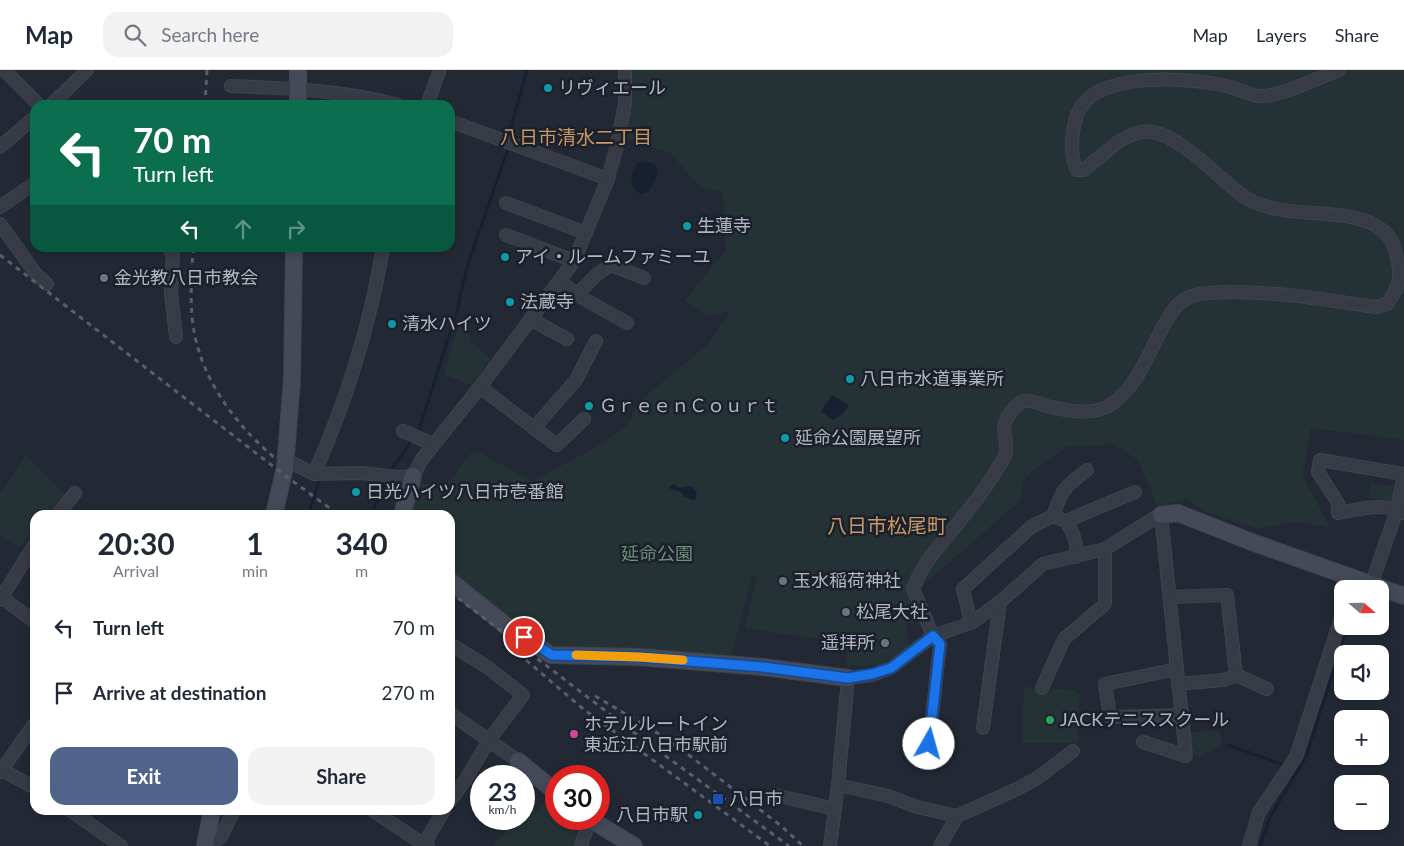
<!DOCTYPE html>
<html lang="en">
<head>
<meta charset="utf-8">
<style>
  body { margin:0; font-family:Lato,"Noto Sans JP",sans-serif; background:#f2f2f3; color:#1f2937; height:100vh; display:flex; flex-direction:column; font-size:19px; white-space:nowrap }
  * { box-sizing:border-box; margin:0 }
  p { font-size:16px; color:#747a83 }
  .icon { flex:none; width:28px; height:28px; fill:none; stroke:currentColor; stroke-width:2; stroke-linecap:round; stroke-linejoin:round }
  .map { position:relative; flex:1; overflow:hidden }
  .sheet { position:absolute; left:30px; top:440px; width:425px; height:305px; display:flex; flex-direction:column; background:#fff; border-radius:15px; box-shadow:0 2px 8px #0003 }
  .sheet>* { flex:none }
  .top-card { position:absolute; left:30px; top:30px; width:425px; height:152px; border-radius:15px; box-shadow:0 2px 8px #0003; background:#0b6e4f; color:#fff; overflow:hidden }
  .needle { width:32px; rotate:110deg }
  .tools { position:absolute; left:1334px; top:510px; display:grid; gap:10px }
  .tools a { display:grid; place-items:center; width:55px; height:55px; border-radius:10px; background:#fff; box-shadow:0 2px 8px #0003; font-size:25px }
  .speed { position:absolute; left:470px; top:695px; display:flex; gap:10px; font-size:25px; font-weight:700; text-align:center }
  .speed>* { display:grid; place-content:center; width:65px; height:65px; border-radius:50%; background:#fff; box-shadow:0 2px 8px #0003; line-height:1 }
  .speed small { font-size:12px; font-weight:400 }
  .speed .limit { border:8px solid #d22; background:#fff; color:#111 }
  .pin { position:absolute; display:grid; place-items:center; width:42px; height:42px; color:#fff; margin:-21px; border:2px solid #fff; border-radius:50%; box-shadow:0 1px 5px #0007 }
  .me { position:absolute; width:55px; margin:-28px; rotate:7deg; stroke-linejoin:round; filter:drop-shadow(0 0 4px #0008) }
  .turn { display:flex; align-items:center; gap:18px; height:105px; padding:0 20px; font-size:22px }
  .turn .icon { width:65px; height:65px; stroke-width:2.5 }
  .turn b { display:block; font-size:35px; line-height:42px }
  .lanes { display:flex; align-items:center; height:48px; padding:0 20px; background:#0003; justify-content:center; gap:25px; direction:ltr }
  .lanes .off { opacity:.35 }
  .eta { display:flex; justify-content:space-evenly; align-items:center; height:85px; text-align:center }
  .eta b { font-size:30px; font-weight:700; line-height:35px }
  .cta { display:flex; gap:10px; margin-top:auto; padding:10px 20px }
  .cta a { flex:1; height:58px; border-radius:15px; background:#506388; color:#fff; font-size:20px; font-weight:700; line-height:58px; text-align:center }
  .cta a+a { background:#f2f2f3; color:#1f2937 }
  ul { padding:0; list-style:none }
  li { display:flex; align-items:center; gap:15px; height:65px; padding:0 20px }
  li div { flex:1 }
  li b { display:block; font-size:19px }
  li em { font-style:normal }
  header { display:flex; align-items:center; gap:30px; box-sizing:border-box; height:70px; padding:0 25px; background:#fff; border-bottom:1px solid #e0e1e3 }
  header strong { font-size:24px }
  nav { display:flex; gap:28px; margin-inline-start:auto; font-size:18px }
  .search { width:350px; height:45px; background:#f2f2f3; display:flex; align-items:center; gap:12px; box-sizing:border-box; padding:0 18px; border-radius:15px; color:#747a83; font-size:19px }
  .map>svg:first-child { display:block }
  .green { fill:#243236 }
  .water { fill:#172031 }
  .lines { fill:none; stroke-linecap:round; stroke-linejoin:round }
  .stream { stroke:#172031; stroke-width:3 }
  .street-casing { stroke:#3f444f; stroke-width:14 }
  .secondary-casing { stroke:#3f444f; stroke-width:18 }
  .street { stroke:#363b46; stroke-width:12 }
  .secondary { stroke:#444a58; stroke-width:16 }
  .rail { stroke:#585f6c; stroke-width:3; stroke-dasharray:5 5; stroke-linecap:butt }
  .route-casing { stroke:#114b97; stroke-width:12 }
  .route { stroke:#1a73e8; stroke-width:9 }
  .slow { stroke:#f59e0b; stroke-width:9 }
  .culture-dot { fill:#0f9aa8; stroke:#1b202a; stroke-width:2 }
  .worship-dot { fill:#6b7280; stroke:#1b202a; stroke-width:2 }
  .leisure-dot { fill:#2e9e5b; stroke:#1b202a; stroke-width:2 }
  .hotel-dot { fill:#d1479c; stroke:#1b202a; stroke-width:2 }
  .transit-dot { fill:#1a4fb4; stroke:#1b202a; stroke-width:2 }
  .labels { text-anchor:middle; stroke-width:5; stroke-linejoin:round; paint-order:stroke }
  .poi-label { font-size:18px; fill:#b0b6c2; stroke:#1b202a; text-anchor:start }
  .park-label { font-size:18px; fill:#6a9076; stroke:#1b202a }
  .neighbourhood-label { font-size:19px; fill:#c69867; stroke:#1b202a }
  .quarter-label { font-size:20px; fill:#c69867; stroke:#1b202a }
</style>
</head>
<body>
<header>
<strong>Map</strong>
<div class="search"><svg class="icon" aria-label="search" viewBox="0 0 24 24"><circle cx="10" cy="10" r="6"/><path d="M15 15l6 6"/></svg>Search here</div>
<nav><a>Map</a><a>Layers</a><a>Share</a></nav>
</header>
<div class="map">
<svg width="1404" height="776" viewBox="0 0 1404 776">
  <rect width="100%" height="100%" fill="#222935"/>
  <!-- green -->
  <g class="green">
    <path d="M630,0H1404V370L1311,358L1302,405L1330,457L1295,452L1258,459L1205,442L1187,429L1158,437L1138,390L1114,374L1066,377L1029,404L1022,413L1020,431L922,516L920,553H906L910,576L880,595L846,596L848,571L789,565L745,558L757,505H752L731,588L629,579L557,576L541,569L488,534L450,504V445H408L417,413L445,416L474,380L532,411L604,373L627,355L639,332L709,273L731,241L707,246L685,230L726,180L723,122L711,120L699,116L671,83L626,68Z"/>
    <path d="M458,255L471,266L468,270L491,288L471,315L444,304Z"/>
    <path d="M26,385L64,424L47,445H35V459L20,477L0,466V423Z"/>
    <path d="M1371,413L1395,416L1393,431L1369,428Z"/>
    <path d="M1024,617L1074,620L1079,626L1078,673H1022Z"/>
    <path d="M1220,661L1221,674L1199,688L1190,681V662Z"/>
    <path d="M548,726L556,732V749H574L569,758L581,762L575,776H494L513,749H524V735L537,742Z"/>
  </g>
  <!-- water -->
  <g class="water">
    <path d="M638,92L654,93C661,103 654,114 648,122L640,124C627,112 631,106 638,92Z"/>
    <path d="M832,325L849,335L843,344L832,350L821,341Z"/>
    <path d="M674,414L679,418L691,416L697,422L695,431L685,427L681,422L670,419L669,417Z"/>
  </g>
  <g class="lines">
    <!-- stream -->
    <g class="stream">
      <path d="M438,23L447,0"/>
      <path d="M510,70L511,57L527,0"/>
      <path d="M416,364L419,360L458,238L462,217L469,191L509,76"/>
      <path d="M389,403L413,369"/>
      <path d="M308,445L320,408"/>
      <path d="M371,445L386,409"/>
      <path d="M1228,675L1284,695"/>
      <path d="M1260,776L1270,747L1306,687L1348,556"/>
    </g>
    <!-- street casing -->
    <g class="street-casing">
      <g id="street">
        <path d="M4,0L39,35"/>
        <path d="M231,16C286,18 344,20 398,35"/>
        <path d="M51,35L87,0"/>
        <path d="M427,35L440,0"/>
        <path d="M450,51L608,109"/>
        <path d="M0,77L35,47"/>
        <path d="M506,133L586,163"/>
        <path d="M0,137L35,113"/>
        <path d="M0,154L36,204L47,214"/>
        <path d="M506,165L574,191"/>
        <path d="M169,178L173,184L171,223L176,267"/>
        <path d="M560,211L577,225L627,253"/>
        <path d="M577,225L596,205L611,195L644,208"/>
        <path d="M530,249L567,269"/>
        <path d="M480,317L534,358L576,310L596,271"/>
        <path d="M534,358L557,375L584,349"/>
        <path d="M403,361L433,374"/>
        <path d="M286,390L314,404L361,403L397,407L413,406L422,389L480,317L574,191L608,109L617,75L625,33V0"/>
        <path d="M314,404C346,332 370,255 383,178"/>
        <path d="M1404,404L1320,390L1318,402L1338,433V443C1359,439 1384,432 1404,443"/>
        <path d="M57,445L75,423"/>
        <path d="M1053,446C1062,419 1065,417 1087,400"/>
        <path d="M1066,451L1135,422"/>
        <path d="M1371,515L1397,440L1404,404"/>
        <path d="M0,526L35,552"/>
        <path d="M1170,527L1227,525L1236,605L1224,610L1178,614"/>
        <path d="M0,530L35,474"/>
        <path d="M971,553L963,519L1031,457L1053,446L1066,451C1074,465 1077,471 1076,487"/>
        <path d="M450,574L487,597L523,625L489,670L466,709L450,731"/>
        <path d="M1177,599L1105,614L1110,647L1181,645"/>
        <path d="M1236,605L1267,619"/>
        <path d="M1042,618L1064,569L1105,534V479"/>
        <path d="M450,643L518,691"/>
        <path d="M983,658L1000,532"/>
        <path d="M929,674L940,574L933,566L913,519C922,494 934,483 950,463C967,442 984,422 997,399C1000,395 1003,391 1005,386C1011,370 995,359 1013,340C1016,336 1020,332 1025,331C1031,330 1041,334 1047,336C1067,341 1095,347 1113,333C1142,312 1151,274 1170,245C1176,236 1182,229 1192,226C1203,222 1215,223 1226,222C1276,221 1326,230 1376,237L1387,234C1398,219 1402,207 1397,188C1395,177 1391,166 1381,159C1347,134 1283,152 1245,127C1219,110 1184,67 1152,62C1127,58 1103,85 1084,100H1077C1069,84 1072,61 1077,44C1095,0 1189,7 1230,17C1240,19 1252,27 1263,26C1284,25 1318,8 1339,0"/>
        <path d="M0,699L35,718"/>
        <path d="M0,702L35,653"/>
        <path d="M838,715L888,726L917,737L957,746L940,776"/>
        <path d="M775,725L835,739"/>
        <path d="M70,740L121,776"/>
        <path d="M372,740L414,768L428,776"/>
        <path d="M957,746L1015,720L1036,709L1073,681"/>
        <path d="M424,774L444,740"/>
        <path d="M208,776L221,767L234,740"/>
        <path d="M581,776L590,749"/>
        <path d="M830,776L838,715L848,608L872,605L891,598L933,566L971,553L1000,532L1043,494L1105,479L1158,446L1161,445L1186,686L1143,672"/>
        <path d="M1249,776L1259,742L1296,687L1342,545"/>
      </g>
    </g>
    <!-- secondary casing -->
    <g class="secondary-casing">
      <g id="secondary">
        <path d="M298,35V0"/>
        <path d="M274,445L285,397L292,309L294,178"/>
        <path d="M402,445L413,406"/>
        <path d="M1161,445L1178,443L1249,471L1404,526"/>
        <path d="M450,511L509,558L551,585L639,587L763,597L848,608"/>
        <path d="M518,691L556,722"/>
        <path d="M590,749L634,776"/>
        <path d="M205,776L212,740"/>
      </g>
    </g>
    <!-- street -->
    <use href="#street" class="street"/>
    <!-- secondary -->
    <use href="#secondary" class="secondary"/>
    <!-- rail -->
    <g class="rail">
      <path d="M205,35L207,0"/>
      <path d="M193,178C192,205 189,234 194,261C203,313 238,357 277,390"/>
      <path d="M0,185L283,404L339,445"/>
      <path d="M450,522L645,671L789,776"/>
      <path d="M511,577L582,638L770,776"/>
      <path d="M595,626L653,660L690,686L780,755L803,776"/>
    </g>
  </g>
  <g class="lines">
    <!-- route casing -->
    <g class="route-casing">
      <path id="route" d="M524,567L552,585L639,587L763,597L848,608L872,604L891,598L933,566L940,574L929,674"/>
    </g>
    <!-- route -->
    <use href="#route" class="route"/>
    <!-- slow -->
    <path class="slow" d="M576,585L639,587L683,590"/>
  </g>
  <!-- markers -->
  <g class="culture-dot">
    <circle cx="548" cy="18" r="5"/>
    <circle cx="687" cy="156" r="5"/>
    <circle cx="505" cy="187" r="5"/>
    <circle cx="510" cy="232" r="5"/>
    <circle cx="392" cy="254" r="5"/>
    <circle cx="850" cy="309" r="5"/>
    <circle cx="589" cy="336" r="5"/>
    <circle cx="785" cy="368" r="5"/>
    <circle cx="356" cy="422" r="5"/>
    <circle cx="698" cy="745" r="5"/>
  </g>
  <g class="worship-dot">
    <circle cx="104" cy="208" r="5"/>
    <circle cx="783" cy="511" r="5"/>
    <circle cx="846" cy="542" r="5"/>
    <circle cx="885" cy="573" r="5"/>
  </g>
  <circle class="leisure-dot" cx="1050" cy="650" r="5"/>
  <circle class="hotel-dot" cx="574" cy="664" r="5"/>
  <rect class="transit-dot" x="712" y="723" width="12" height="12" rx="2.5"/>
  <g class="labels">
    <!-- poi labels -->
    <g class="poi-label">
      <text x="558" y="24">リヴィエール</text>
      <text x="697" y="162">生蓮寺</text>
      <text x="515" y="193">アイ・ルームファミーユ</text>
      <text x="114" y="214">金光教八日市教会</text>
      <text x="520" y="238">法蔵寺</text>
      <text x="402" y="260">清水ハイツ</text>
      <text x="860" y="315">八日市水道事業所</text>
      <text x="599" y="342">ＧｒｅｅｎＣｏｕｒｔ</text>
      <text x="795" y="374">延命公園展望所</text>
      <text x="366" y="428">日光ハイツ八日市壱番館</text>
      <text x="793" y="517">玉水稲荷神社</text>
      <text x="856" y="548">松尾大社</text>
      <text x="875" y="579" text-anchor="end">遥拝所</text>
      <text x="1060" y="656">JACKテニススクール</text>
      <text x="584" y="660">ホテルルートイン<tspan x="584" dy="21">東近江八日市駅前</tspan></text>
      <text x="729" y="735">八日市</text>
      <text x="688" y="751" text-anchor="end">八日市駅</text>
    </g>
    <!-- park labels -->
    <g class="park-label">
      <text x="657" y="490">延命公園</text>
    </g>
    <!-- neighbourhood labels -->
    <g class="neighbourhood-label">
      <text x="576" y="74">八日市清水二丁目</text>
    </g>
    <!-- quarter labels -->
    <g class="quarter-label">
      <text x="887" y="463">八日市松尾町</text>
    </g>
  </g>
</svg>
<div class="tools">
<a><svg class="needle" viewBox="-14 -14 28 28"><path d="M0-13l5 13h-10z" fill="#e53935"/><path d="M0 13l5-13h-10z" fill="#747a83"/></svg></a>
<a><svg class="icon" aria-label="sound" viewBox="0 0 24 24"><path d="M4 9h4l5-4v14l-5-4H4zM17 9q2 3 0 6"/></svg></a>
<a>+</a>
<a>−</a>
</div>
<div class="speed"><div>23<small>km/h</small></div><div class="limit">30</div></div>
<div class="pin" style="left:524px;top:567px;background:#d93025"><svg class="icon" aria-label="arrive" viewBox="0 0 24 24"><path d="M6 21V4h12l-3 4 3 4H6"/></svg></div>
<svg class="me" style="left:929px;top:674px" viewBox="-20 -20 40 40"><circle r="19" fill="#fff"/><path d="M0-13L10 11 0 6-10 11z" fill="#1a73e8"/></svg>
<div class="top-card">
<div class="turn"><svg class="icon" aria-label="left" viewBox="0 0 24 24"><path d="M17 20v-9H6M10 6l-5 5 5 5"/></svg><div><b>70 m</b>Turn left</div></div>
<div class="lanes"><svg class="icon" aria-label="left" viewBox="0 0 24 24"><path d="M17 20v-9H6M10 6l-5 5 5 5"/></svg><svg class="icon off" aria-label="ahead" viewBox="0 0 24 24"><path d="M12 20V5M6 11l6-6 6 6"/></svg><svg class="icon off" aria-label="right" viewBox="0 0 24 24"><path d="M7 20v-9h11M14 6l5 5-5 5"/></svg></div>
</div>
<section class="sheet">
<div class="eta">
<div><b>20:30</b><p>Arrival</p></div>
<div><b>1</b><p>min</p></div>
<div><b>340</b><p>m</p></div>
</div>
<ul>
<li><svg class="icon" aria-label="left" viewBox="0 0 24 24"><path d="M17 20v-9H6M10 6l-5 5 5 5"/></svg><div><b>Turn left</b></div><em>70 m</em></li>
<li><svg class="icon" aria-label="arrive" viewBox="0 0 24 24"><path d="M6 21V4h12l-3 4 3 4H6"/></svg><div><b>Arrive at destination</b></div><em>270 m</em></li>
</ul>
<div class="cta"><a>Exit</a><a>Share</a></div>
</section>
</div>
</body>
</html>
